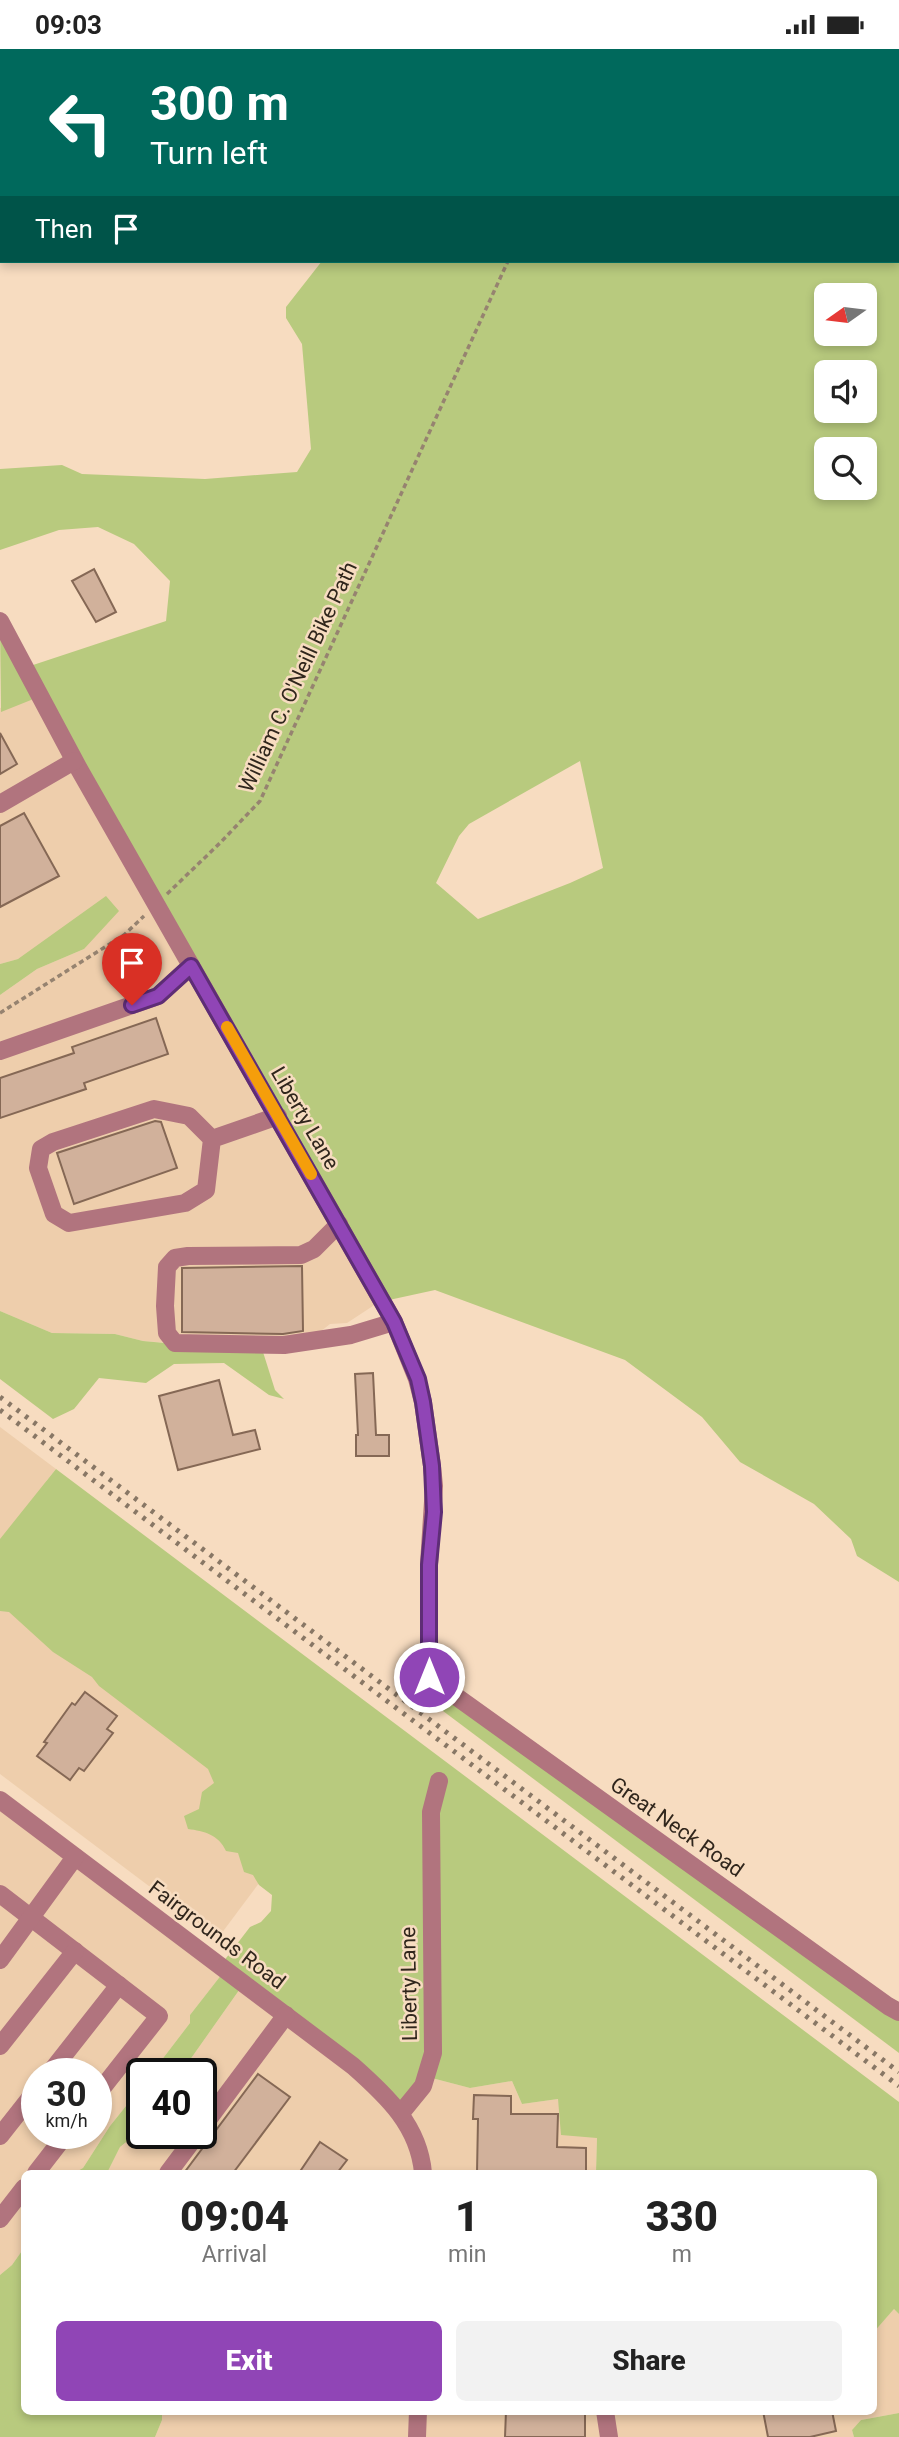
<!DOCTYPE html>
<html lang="en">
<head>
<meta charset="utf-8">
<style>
  body { margin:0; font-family:Roboto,sans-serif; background:#f2f2f2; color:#222; height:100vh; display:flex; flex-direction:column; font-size:26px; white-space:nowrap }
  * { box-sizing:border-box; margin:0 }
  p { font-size:23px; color:#767676 }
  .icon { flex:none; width:38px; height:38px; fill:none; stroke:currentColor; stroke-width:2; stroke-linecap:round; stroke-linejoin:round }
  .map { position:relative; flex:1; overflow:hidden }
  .side { position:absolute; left:21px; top:2121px; width:856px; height:245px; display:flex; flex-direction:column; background:#fff; border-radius:10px; box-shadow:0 4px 10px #0003 }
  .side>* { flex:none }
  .banner { position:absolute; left:0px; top:0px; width:900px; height:214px; box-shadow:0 4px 10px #0003; background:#00695c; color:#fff; overflow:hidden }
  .needle { width:46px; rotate:256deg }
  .fabs { position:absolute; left:814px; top:234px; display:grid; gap:14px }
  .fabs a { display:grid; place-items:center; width:63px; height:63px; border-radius:10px; background:#fff; box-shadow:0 4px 10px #0003; font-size:35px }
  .speed { position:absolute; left:21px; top:2009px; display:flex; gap:14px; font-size:35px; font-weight:700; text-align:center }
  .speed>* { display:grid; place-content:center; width:91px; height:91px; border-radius:50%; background:#fff; box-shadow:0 4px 10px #0003; line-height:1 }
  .speed small { font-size:18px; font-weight:400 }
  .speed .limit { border:4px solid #111; border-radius:10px; background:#fff; color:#111 }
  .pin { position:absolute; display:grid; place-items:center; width:60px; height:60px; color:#fff; margin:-72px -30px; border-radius:50% 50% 50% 0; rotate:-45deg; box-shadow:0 0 7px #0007 }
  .pin .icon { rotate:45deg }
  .me { position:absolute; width:77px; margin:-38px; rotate:0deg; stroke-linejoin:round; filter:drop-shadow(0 0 5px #0008) }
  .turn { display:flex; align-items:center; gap:24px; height:147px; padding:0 35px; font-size:32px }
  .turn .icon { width:91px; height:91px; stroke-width:2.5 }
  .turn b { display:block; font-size:49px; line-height:60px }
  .then { display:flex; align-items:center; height:66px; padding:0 35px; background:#0003; gap:14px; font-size:26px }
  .eta { display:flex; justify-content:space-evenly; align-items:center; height:119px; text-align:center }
  .eta b { font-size:42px; font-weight:800; line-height:49px }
  .action { display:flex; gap:14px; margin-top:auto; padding:14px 35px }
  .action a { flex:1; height:80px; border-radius:10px; background:#9045b6; color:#fff; font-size:28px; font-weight:800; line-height:80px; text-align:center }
  .action a+a { background:#f2f2f2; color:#222 }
  .status { display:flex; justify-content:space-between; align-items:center; height:49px; padding:0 35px; background:#fff; direction:ltr }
  .status svg { height:19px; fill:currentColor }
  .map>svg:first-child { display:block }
  .built { fill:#eeceac; fill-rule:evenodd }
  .green { fill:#b8ca7e; fill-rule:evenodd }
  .building { fill:#d1b19b; stroke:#856855; stroke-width:2 }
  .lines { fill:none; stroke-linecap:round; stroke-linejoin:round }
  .path { stroke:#968370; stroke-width:3.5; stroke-dasharray:5 3.5; stroke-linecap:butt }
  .minor { stroke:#b1747e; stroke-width:18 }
  .rail { stroke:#887765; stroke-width:5; stroke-dasharray:3.5 7; stroke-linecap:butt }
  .route-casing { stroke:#5e2d76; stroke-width:18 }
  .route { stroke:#9045b6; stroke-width:12 }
  .slow { stroke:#f59e0b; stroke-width:12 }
  .labels { text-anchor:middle; stroke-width:5; stroke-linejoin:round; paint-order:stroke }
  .street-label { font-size:21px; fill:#30261c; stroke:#f7dcc0 }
</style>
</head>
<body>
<div class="status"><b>09:03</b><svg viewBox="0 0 49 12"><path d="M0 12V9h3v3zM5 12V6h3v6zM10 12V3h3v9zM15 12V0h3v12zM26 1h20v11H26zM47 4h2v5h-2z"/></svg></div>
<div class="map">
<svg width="899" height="2388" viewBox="0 0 899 2388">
  <rect width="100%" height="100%" fill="#f7dcc0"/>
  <!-- built -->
  <g class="built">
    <path d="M36,649L379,1253L347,1274L330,1275L311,1290L245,1300L143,1292L115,1285L52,1284L0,1262V946L37,920L84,900L18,910L0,915V659Z"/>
    <path d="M0,1378L56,1420L47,1431L0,1542Z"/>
    <path d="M0,1547L298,1782L218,1889L0,1725Z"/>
    <path d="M0,1753L222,1925L190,1966V1974L151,2025H142V2037L110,2077L83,2119L74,2124H24V2199L12,2216L0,2226ZM37,2025H96V2084H37Z"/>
    <path d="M242,1937L428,2028L470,2039L512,2032L522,2055L558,2050L560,2058L597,2089L596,2122L603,2124H107L120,2098L142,2080V2084H201V2025H180Z"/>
    <path d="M894,2260L899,2265V2364L861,2371L852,2381L854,2388H155L162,2371V2362H873V2284Z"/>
  </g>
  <!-- green -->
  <g class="green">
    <path d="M508,0H899V1533L857,1507L851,1490L814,1455L740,1413L702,1368L625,1311L435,1241L389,1251L36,649L1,663L0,575L24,619L166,572L170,532L134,495L98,478L59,481L0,501V420L62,416L82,425L205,430L297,423L311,400L302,295L286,269V258L322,212H898V2H508ZM826,247H864V285H826ZM826,324H864V362H826ZM826,401H864V439H826ZM580,712L603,819L570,834L478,870L436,834L459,787L469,775Z"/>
    <path d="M106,847L119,862L84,900L37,920L0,946V915L18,910Z"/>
    <path d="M0,1262L52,1284L115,1285L143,1292L263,1303L275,1341L284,1350L269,1346L224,1314L174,1315L146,1334L99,1329L74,1360L53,1370L0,1330Z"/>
    <path d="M56,1420L899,2053V2265L894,2260L873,2284V2124L596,2123L597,2089L561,2086L558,2050L522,2055L512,2032L470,2039L428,2028L406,2059L242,1937L180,2025H151L190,1974V1966L222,1925L220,1917L250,1878L261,1873L271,1862L272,1846L259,1836L253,1826L244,1823L238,1804L226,1802C219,1786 204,1782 188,1780L184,1767L199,1760L202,1743L214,1734L208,1720L99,1637L92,1628L53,1603L9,1563L0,1562V1490Z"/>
    <path d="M437,1637L899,1964V2004L427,1650L426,1638Z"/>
    <path d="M142,2037L141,2081L120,2098L107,2124H74L83,2119L110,2077Z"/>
    <path d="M24,2199V2362L162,2363V2371L155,2388H0V2226L12,2216Z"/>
    <path d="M899,2364V2388H854L852,2381L861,2371Z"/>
  </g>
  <!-- building -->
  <g class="building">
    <path d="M94,520L116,563L96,573L72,532Z"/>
    <path d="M0,684L17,715L0,725Z"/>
    <path d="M24,764L59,827L0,858V777Z"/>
    <path d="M156,969L168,1005L84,1034L86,1040L0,1069V1029L74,1004L72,998Z"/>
    <path d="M155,1072L161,1073L177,1119L74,1155L57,1104Z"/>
    <path d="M302,1217L303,1282L283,1285L182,1283V1219Z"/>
    <path d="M373,1324L376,1386H389V1407H356V1386H358L355,1325Z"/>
    <path d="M219,1331L233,1386L255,1381L260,1400L178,1421L159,1347Z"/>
    <path d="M85,1643L117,1667L107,1680L113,1684L84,1722L79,1719L70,1731L37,1707L47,1694L44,1693L72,1654L75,1656Z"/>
    <path d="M258,2025L290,2048L233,2124H184Z"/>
    <path d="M474,2046L511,2047V2065H558L557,2098L586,2099V2122L477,2124L478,2070H473Z"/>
    <path d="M320,2093L347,2111L337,2124H299Z"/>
    <path d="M506,2362H585V2388H505Z"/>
    <path d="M763,2362H832L836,2382L810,2388H768Z"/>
  </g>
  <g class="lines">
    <!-- path -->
    <g class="path">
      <path d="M605,2L606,0"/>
      <path d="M167,845L220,794L260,752L508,212"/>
      <path d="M0,964L124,886L144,867"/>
    </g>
    <!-- minor -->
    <g class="minor">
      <path d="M0,572L79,720L394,1273L417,1330L423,1353L432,1417L434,1437L429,1515V1628L888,1957L899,1963"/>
      <path d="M0,755L74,712"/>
      <path d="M0,1002L158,947L191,917"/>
      <path d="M212,1090L189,1067L154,1060L53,1093L41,1100L38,1119L54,1165L69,1174L185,1154L206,1141L212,1090L278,1067"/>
      <path d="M339,1175L314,1200L301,1206L188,1207L175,1209L167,1218L165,1257L167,1284L175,1294L284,1296L351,1286L394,1273"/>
      <path d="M0,1751L353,2017C387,2047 419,2077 423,2124"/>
      <path d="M0,1845L159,1967L96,2047"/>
      <path d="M0,1911L75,1808"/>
      <path d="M0,1997L75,1902"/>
      <path d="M49,2025L119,1936"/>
      <path d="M401,2064L423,2037L433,2004L431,1763L439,1732"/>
      <path d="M201,2080L286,1966"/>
      <path d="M0,2087L37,2040"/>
      <path d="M36,2124L67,2084"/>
      <path d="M168,2124L198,2084"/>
      <path d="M0,2170L24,2139"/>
      <path d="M605,2362L609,2388"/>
      <path d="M417,2388L418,2362"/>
    </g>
    <!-- rail -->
    <g class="rail">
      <path d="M0,1348L899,2023"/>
      <path d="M0,1361L899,2037"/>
    </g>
  </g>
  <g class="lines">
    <!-- route casing -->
    <g class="route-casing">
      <path id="route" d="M132,956L158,947L191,917L394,1273L418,1330L423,1353L432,1417L434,1463L429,1516V1628"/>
    </g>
    <!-- route -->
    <use href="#route" class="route"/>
    <!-- slow -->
    <path class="slow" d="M227,978L311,1125"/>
  </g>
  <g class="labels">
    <!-- street labels -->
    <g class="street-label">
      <text transform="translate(298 628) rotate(-65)" y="7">William C. O'Neill Bike Path</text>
      <text transform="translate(305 1069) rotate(60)" y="7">Liberty Lane</text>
      <text transform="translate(677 1778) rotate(35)" y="7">Great Neck Road</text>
      <text transform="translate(217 1886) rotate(37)" y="7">Fairgrounds Road</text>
      <text transform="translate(409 1935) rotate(-91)" y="7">Liberty Lane</text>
    </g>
  </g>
</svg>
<div class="fabs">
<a><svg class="needle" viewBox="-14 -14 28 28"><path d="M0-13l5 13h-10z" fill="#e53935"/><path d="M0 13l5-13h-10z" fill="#767676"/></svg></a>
<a><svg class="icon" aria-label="sound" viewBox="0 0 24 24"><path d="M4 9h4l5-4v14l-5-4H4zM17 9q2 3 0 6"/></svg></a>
<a><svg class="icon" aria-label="search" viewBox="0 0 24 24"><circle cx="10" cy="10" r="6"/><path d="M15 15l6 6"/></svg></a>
</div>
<div class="speed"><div>30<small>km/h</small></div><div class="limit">40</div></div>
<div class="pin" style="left:132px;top:956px;background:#d93025"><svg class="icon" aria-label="arrive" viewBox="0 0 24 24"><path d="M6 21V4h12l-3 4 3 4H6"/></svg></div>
<svg class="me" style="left:429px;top:1628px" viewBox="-20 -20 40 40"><circle r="17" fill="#9045b6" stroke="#fff" stroke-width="3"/><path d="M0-11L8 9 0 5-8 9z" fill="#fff"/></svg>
<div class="banner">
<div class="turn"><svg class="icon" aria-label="left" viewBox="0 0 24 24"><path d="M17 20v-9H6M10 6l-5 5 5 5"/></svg><div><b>300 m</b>Turn left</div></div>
<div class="then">Then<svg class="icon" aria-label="arrive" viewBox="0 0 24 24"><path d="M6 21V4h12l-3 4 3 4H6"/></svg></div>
</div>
<section class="side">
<div class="eta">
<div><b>09:04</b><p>Arrival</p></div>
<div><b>1</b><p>min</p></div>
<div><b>330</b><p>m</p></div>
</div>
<div class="action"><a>Exit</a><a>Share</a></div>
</section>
</div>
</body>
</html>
